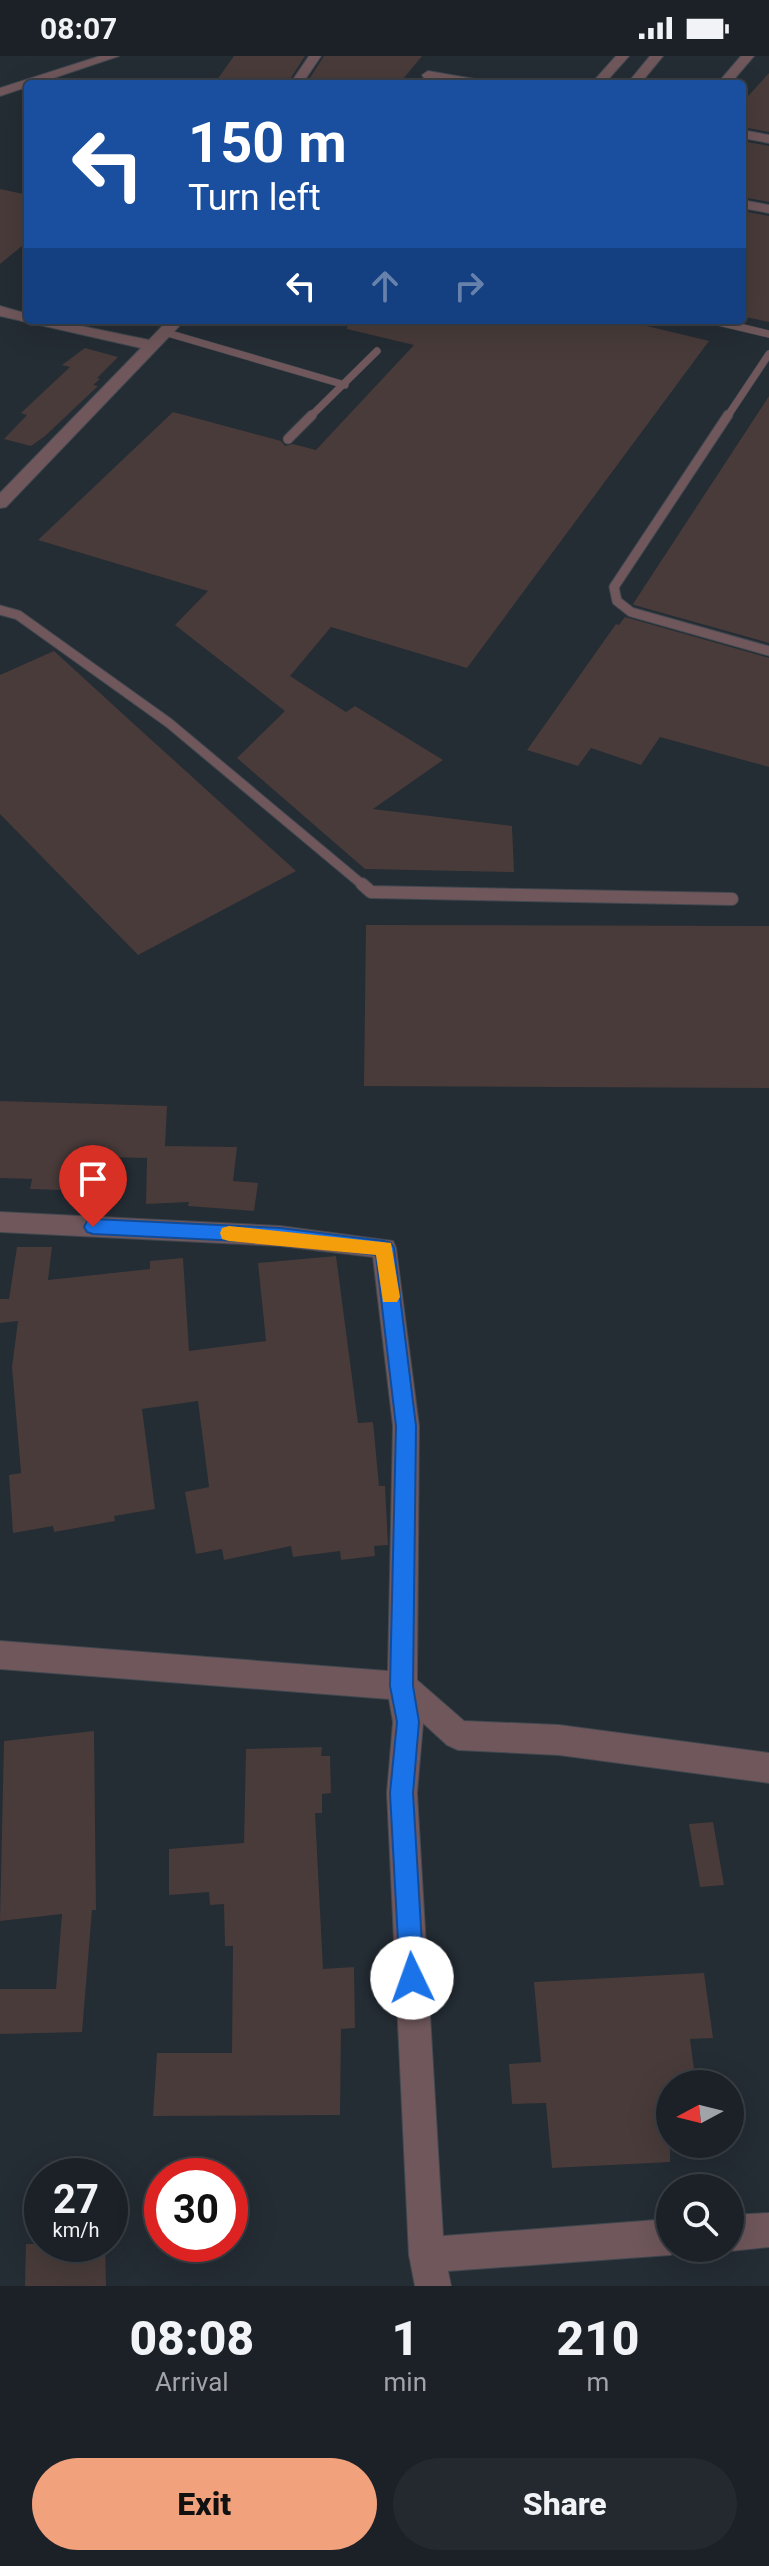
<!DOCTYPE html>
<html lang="en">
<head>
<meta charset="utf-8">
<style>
  body { margin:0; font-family:Roboto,sans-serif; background:#24292f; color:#f1f3f6; height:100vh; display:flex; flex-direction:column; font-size:30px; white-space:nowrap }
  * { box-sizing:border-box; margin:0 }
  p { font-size:26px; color:#a0a3a7 }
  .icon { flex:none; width:44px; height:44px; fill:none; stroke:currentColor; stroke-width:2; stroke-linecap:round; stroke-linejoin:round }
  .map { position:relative; height:2230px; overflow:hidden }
  .sheet { display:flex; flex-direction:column; background:#1b2127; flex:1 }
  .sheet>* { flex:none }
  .top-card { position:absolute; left:24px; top:24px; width:722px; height:244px; border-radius:8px; box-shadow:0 8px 32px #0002,0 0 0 2px #393e44; background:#1a4fa0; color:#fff; overflow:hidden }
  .needle { width:52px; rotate:263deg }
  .tools { position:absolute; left:656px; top:2014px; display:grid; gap:16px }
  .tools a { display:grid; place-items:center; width:88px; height:88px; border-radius:50%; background:#1b2127; box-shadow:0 8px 32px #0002,0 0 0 2px #393e44; font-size:40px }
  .speed { position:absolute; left:24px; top:2102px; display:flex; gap:16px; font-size:40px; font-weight:700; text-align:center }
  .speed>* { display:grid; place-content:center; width:104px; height:104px; border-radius:50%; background:#1b2127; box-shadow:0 8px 32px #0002,0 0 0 2px #393e44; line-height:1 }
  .speed small { font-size:20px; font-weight:400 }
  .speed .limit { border:12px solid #d22; background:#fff; color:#111 }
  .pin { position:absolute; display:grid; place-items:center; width:68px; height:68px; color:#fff; margin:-82px -34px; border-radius:50% 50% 50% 0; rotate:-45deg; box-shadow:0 0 8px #0007 }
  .pin .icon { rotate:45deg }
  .me { position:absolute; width:88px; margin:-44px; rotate:357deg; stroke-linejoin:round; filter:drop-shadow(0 0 6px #0008) }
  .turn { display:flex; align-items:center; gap:28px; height:168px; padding:0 32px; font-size:36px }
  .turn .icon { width:104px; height:104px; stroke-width:2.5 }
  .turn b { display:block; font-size:56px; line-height:68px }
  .lanes { display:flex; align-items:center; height:76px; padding:0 32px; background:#0003; justify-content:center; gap:40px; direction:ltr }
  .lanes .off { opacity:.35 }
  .eta { display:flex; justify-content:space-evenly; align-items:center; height:136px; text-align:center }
  .eta b { font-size:48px; font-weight:800; line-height:56px }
  .button { display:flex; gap:16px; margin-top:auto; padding:16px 32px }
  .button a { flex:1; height:92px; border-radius:48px; background:#f1a17b; color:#111; font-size:32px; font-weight:800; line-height:92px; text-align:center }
  .button a+a { background:#24292f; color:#f1f3f6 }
  .status { display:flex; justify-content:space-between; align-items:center; height:56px; padding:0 40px; background:#1b2127; direction:ltr }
  .status svg { height:22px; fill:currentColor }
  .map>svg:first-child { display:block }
  .building { fill:#483b3a }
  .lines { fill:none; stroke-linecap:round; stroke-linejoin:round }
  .service-far2-casing { stroke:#40484f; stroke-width:8 }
  .service-far1-casing { stroke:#40484f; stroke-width:11 }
  .service-casing { stroke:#40484f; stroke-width:14 }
  .minor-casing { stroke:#40484f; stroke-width:2 }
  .service-far2 { stroke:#6f575b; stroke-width:7 }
  .service-far1 { stroke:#6f575b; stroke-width:9 }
  .service { stroke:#6f575b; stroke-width:12 }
  .minor { fill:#6f575b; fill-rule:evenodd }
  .route { fill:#1a73e8; stroke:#114b97; stroke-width:2 }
  .slow { fill:#f59e0b }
</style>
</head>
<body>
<div class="status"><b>08:07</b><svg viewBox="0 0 49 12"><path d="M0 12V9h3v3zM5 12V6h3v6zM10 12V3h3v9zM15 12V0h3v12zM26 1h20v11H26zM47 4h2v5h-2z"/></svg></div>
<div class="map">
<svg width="769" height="2230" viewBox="0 0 769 2230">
  <rect width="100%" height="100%" fill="#242c34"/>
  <!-- building -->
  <g class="building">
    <path d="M234,0H305L287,28H214Z"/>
    <path d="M324,0H422L399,28H306Z"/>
    <path d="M769,17V76L742,71V47Z"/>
    <path d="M742,85L769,90V146L742,141Z"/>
    <path d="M0,133L28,139V185L0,208Z"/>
    <path d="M742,155L769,160V266L742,260Z"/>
    <path d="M348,264H622L709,285L467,612L331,571L290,620L346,656L355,650L443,704L373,753L512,770L514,816L365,813L237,702L285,655L175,569L208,535L38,484L173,356L281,385L285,390L293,388L316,394L414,289L347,273Z"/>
    <path d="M85,292L118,301L97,322L100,323L93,329L98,330L45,380L31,390L4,383L27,359L21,357L70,311L62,309Z"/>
    <path d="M769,340V587L634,549L633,548Z"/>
    <path d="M625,561L769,602V711L660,681L641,709L591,692L578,710L527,694L616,568L619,569Z"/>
    <path d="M54,595L135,669L296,815L138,899L0,758V619Z"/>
    <path d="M366,869L769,870V1032L364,1030Z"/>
    <path d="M0,1045L167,1050L165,1090L237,1091L233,1125L258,1127L254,1155L188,1150L189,1146L146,1148L147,1102L101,1101L97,1126H63L62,1134L30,1133L32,1123L0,1122Z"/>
    <path d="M17,1191H52L48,1224L150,1213V1205L183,1202L189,1295L266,1285L258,1207L336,1200L358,1367L373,1366L379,1430H385L388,1489L374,1490L375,1500L341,1504L340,1495L293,1501L291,1490L224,1504L222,1493L196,1498L185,1436L209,1431L198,1345L142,1353L155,1453L114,1460L115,1465L54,1476L53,1470L13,1477L9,1419L21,1417L12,1311L18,1265L0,1267V1243H9Z"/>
    <path d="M94,1675L96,1854H92L82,1976L0,1978V1933H56L62,1858L0,1865L4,1685Z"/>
    <path d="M322,1691L321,1700H330L331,1737L322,1738V1757H315L323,1913L354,1911L355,1972L341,1973L340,2059L153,2060L157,1997H232L233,1890H225L224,1848L210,1849L209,1836L169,1839V1793L244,1787L246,1693Z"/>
    <path d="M713,1766L724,1829L700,1831L689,1768Z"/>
    <path d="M704,1917L713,1982L690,1983L696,2028H670V2106L552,2112L546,2047L512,2048L509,2008L541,2006L534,1926Z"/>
    <path d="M26,2188H105L106,2230H25Z"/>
  </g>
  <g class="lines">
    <!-- service-far2 casing -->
    <g class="service-far2-casing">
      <g id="service-far2">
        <path d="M710,264L769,278"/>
        <path d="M164,276L345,329"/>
        <path d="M310,361L377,295"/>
        <path d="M727,361L769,298"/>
      </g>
    </g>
    <!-- service-far1 casing -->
    <g class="service-far1-casing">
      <g id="service-far1">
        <path d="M728,359L614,531L617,545L631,556L769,595"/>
        <path d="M288,383L312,359"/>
        <path d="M0,554L18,559L169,667L364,830"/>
      </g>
    </g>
    <!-- service casing -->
    <g class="service-casing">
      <path id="service" d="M362,828L371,836L732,843"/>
    </g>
    <!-- minor casing -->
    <g class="minor-casing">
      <g id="minor">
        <path d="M100,0H119L0,40V32Z"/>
        <path d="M309,0H321L302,28H290Z"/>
        <path d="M616,0H629L604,28H591Z"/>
        <path d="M650,0H663L640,28H627Z"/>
        <path d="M741,0H754L730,28H717Z"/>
        <path d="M428,15L480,24L486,28H458L424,22L422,19Z"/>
        <path d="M742,74L769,79V87L742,82Z"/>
        <path d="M742,144L769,149V157L742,152Z"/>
        <path d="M0,250L28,258V264H52L149,284L168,264H185L6,451L0,452V437L141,292L0,260Z"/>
        <path d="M0,1156L280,1170L393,1185L396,1192L419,1370L417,1624L464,1665L559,1669L769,1697V1727L559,1699L458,1694L447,1689L423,1667L417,1737L443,2180L670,2163V2192L682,2193L670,2199L448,2215L451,2230H415L409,2199L387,1737L393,1666L389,1643L0,1613V1585L388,1615L393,1370L373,1201L280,1190L0,1176Z"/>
        <path d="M769,2157V2191L730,2195L724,2192H730V2159Z"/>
      </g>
    </g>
    <!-- service-far2 -->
    <use href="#service-far2" class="service-far2"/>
    <!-- service-far1 -->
    <use href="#service-far1" class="service-far1"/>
    <!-- service -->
    <use href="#service" class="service"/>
    <!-- minor -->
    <use href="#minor" class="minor"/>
  </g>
  <!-- route -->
  <path class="route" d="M93,1163L280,1172L384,1185L391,1187L394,1192L416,1370L413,1630L419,1666L413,1737L424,1922L421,1930L412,1934L403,1930L400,1922L390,1737L397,1666L390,1630L396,1370L376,1199L280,1187L93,1178L87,1176L84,1171L87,1165Z"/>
  <!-- slow -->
  <path class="slow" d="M229,1170L391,1187L400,1241L397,1246H383L376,1199L229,1185L222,1183L220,1177L222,1172Z"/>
</svg>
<div class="tools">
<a><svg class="needle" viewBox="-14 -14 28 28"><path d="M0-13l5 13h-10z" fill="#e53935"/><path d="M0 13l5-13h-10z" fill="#a0a3a7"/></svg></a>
<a><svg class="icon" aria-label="search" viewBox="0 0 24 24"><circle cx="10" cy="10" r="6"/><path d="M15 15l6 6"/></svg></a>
</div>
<div class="speed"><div>27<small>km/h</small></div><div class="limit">30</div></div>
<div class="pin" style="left:93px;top:1171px;background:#d93025"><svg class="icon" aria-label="arrive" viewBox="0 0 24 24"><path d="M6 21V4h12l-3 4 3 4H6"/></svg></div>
<svg class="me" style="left:412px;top:1922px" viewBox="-20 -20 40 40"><circle r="19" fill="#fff"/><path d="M0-13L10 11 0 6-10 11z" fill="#1a73e8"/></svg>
<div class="top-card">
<div class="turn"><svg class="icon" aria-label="left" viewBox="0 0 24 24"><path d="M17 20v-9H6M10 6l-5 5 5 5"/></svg><div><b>150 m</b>Turn left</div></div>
<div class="lanes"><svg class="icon" aria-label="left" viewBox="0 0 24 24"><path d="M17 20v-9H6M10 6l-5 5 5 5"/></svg><svg class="icon off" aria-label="ahead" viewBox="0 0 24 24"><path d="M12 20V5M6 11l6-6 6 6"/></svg><svg class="icon off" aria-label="right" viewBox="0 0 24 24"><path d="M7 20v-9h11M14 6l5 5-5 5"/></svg></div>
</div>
</div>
<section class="sheet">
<div class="eta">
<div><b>08:08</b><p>Arrival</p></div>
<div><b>1</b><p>min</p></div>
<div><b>210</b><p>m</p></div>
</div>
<div class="button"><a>Exit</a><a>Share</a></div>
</section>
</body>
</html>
